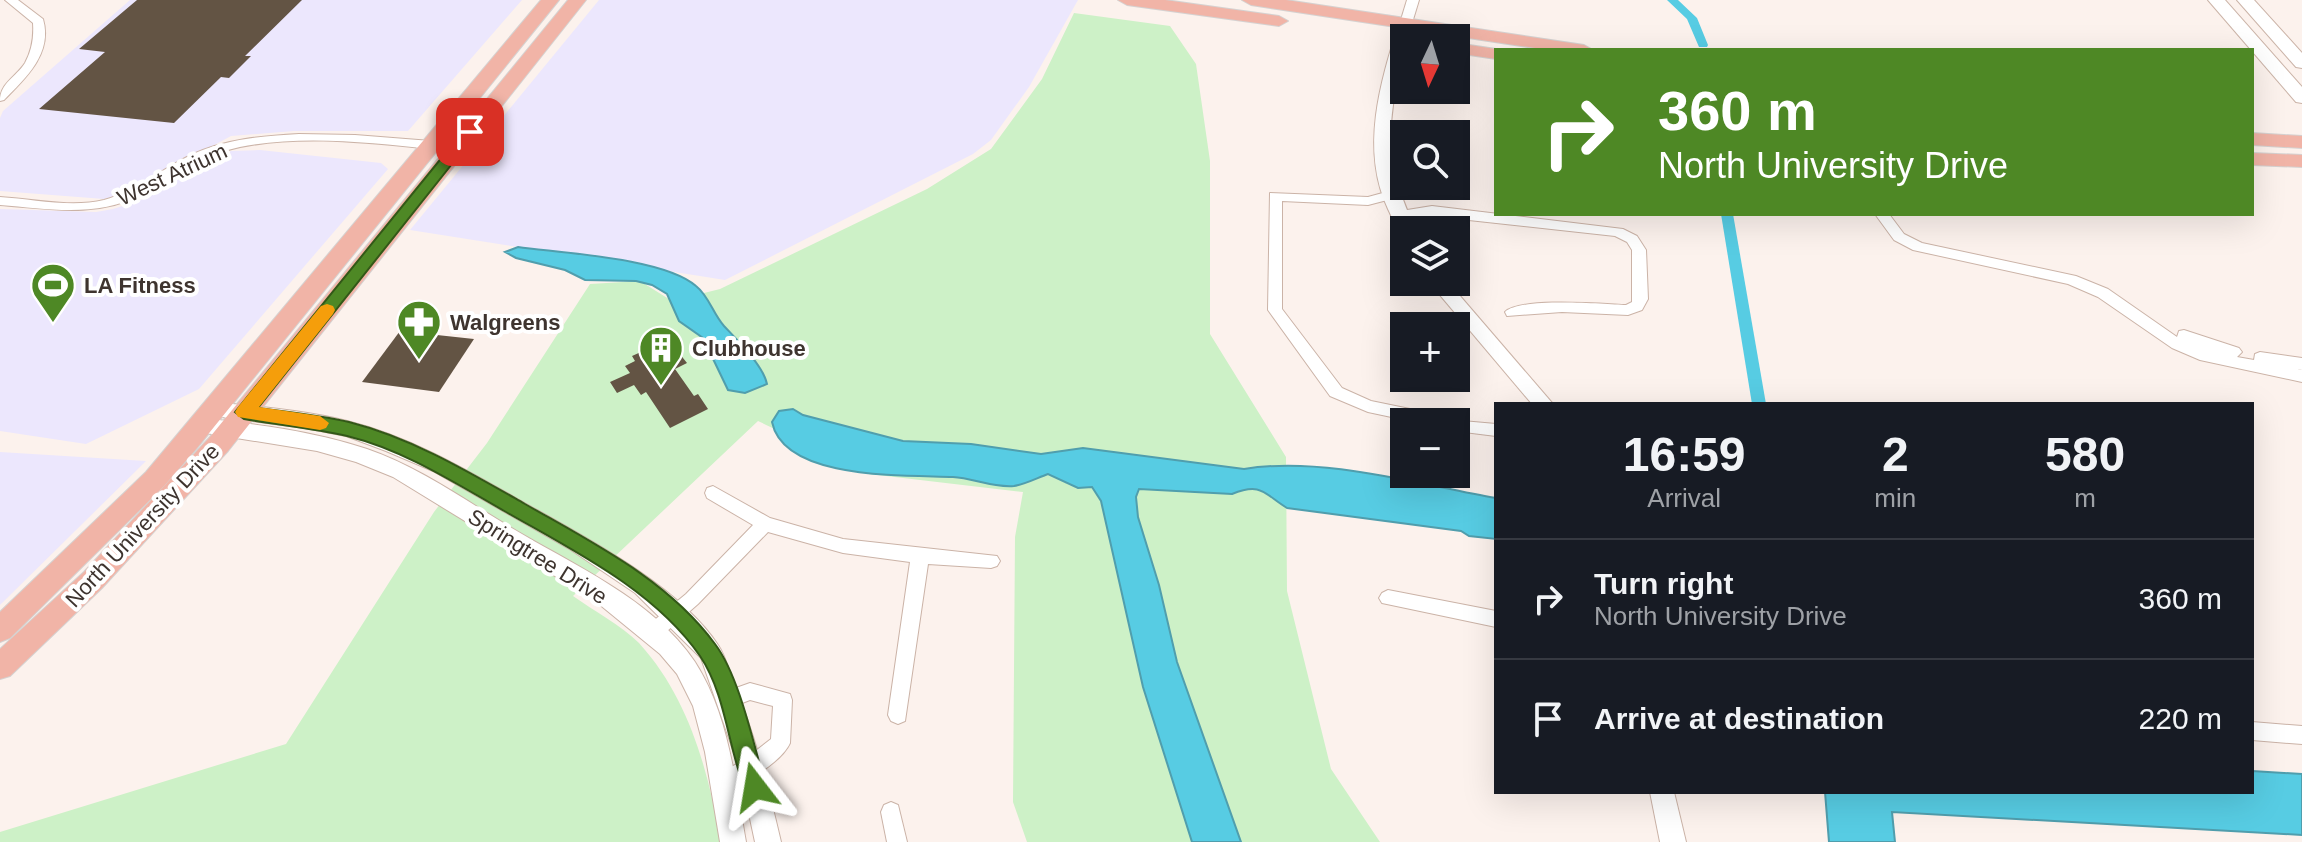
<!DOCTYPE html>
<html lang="en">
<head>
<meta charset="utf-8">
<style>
  body { margin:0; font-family:Helvetica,sans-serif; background:#242831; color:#f1f3f6; height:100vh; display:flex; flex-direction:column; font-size:30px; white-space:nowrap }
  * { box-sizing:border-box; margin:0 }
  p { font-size:26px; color:#9ea1a6 }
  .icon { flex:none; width:44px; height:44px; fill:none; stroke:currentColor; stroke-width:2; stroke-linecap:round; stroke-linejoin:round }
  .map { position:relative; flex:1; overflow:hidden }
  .side { position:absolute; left:1494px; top:402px; width:760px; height:392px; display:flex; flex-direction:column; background:#171b24; border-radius:0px; box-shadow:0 8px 32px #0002 }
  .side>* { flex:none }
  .guide { position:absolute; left:1494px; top:48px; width:760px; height:168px; border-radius:0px; box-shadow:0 8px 32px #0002; background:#4e8825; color:#fff; overflow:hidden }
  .needle { width:52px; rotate:184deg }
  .fabs { position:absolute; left:1390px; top:24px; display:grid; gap:16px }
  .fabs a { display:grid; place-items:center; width:80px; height:80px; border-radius:0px; background:#171b24; box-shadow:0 8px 32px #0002; font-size:40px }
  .pin { position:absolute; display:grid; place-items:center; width:68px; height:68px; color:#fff; margin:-34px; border-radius:16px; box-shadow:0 4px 12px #0006 }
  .me { position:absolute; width:88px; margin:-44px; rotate:346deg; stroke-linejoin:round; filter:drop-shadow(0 0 6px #0008) }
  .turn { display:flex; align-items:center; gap:28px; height:168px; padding:0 32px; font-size:36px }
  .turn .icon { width:104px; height:104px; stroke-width:2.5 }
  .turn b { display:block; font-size:56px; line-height:68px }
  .eta { display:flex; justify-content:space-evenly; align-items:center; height:136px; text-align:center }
  .eta b { font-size:48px; font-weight:700; line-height:56px }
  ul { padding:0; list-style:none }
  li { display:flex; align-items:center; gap:24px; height:120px; padding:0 32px; border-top:2px solid #363941 }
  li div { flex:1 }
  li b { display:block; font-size:30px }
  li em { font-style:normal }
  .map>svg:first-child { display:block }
  .commercial { fill:#ece7fd }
  .green { fill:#cdf1c7 }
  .water { fill:#57cce3; stroke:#509ead; stroke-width:2 }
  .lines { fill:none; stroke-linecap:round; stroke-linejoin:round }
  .canal { fill:#57cce3; fill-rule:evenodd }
  .building { fill:#635444 }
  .minor-casing { stroke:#cbb3a7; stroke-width:2 }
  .tertiary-casing { stroke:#cbb3a7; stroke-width:2 }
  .secondary-casing { stroke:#cbb3a7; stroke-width:2 }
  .primary-casing { stroke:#d5d2d1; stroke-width:2 }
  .minor { fill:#fff; fill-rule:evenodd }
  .tertiary { fill:#fff; fill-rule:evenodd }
  .secondary { fill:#fff; fill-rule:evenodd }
  .primary { fill:#f1b4a7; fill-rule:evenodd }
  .route { fill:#4e8825; stroke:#335818; stroke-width:2 }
  .slow { fill:#f59e0b }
  .labels { text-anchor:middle; stroke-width:8; stroke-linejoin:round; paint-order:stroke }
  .street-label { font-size:22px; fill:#3e342f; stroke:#fff }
  .poi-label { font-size:22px; font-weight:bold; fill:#3e342f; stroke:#fff; text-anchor:start }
</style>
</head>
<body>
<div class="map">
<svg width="2302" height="842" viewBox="0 0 2302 842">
  <rect width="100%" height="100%" fill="#fcf2ed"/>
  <!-- commercial -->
  <g class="commercial">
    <path d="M130,0H522L408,131H294L231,136L121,195L104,199L0,191V118L3,111Z"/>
    <path d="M599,0H1078L1029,87L991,140L973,154L725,280L410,230Z"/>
    <path d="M260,150L381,163L388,169L199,389L86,444L0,431V209L96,212L113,209L138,201L231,151Z"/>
    <path d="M0,452L146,461L0,605Z"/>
  </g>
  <!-- green -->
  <path class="green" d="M1074,13L1170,26L1196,64L1210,161V334L1286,457L1287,591L1331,769L1380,842H1027L1013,802L1015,537L1023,492L869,474L758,421L573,596C594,611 621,625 639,643C689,698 708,770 721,842H0V832L286,744L434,512L487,443L590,284L640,281L672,301L720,289L927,189L991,149L1042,79Z"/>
  <!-- water -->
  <g class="water">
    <path d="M518,247C562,253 664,258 696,286C709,296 713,314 724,326C737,340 763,365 767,384L745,393L728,390L703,338L679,321L667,294L652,285L636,281L585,280L565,270L516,258L505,252Z"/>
    <path d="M793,409L803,415L903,441L971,444L1041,454L1083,448L1244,469C1323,456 1417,484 1496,498V539L1469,536L1461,531L1287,508C1264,494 1262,482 1232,494L1139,489L1136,497L1138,517L1159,585L1177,662L1241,842H1192L1143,687L1101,501L1092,487L1078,488L1048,474C1037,478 1026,484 1014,486C993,488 973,478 953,477C908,475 784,481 772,422L779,411Z"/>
    <path d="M2252,771L2302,774V835L1892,812L1895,842H1829L1825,792H2252Z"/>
  </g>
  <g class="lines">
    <!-- canal -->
    <g class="canal">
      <path d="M1667,0H1678L1697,18L1708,45L1707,47H1699L1687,19Z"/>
      <path d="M1721,214H1733L1766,404H1752Z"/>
    </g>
  </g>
  <!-- building -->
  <g class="building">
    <path d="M137,0H302L245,56H251L229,78L221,77L174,123L39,109L105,52L79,49Z"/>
    <path d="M400,331L474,339L439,392L362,382Z"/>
    <path d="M652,347L655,353L665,349L671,357L679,353L687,363L675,369L694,396L698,394L708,409L670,428L646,392L641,395L634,385L617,393L610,382L630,373L625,366L635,361L632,356Z"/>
  </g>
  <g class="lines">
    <!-- minor casing -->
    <g class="minor-casing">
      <g id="minor">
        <path d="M5,0H18L43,19C53,53 26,78 4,100L0,101C0,83 16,77 25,63C32,50 34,37 33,23Z"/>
        <path d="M1407,0H1419L1412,23L1406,27L1400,23Z"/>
        <path d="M299,134L355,135L431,141L438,145L431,149C365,142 289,133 224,151C195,160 170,180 143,194C97,218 50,209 0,205V197C33,199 71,208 104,200C136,191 162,169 191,155C225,139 262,136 299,134Z"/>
        <path d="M1390,191L1397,195L1395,198L1368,205L1282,201V309L1342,388L1371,401L1444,416L1451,420L1496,424V436L1456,431V422H1415L1368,412L1330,396L1268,310L1270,193L1368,197Z"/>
        <path d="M1432,206L1623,229L1637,236L1646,250L1648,299L1642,310L1628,315L1562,312L1507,316L1505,312C1520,297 1603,304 1626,305L1632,302V250L1627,242L1615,236L1432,216L1401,221L1394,216L1401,211Z"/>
        <path d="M1875,214H1889L1904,234L1922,243L2076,276L2108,289L2177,337L2179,331L2184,330L2239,348L2242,352L2237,357L2254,360L2255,354L2260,352L2302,358V370L2293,368L2302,370V382L2200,360L2172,348L2098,297L2068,284L1913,250L1894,240Z"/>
        <path d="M713,486L770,518L843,539L997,556L1000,561L997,566L991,568L928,564L905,721L898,724L891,721L888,715L910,562L843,553L768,532L698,604L658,639L652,641L646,639L643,633L646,627L686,594L753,525L707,498L705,493L707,488Z"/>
        <path d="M1388,590L1496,611V627L1382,603L1379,598L1382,593Z"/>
        <path d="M750,683L790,694L792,700L790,743C781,763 742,785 722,792L715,790L712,783L715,776L744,760L771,739L773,706L750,700L729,708L722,705L720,699L722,693Z"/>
        <path d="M2252,722L2302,726V744L2252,740Z"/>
        <path d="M891,802L898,805L907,842H887L881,812L884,805Z"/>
      </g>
    </g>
    <!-- tertiary casing -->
    <g class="tertiary-casing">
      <g id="tertiary">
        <path d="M1406,19L1413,23L1409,38H1404C1404,61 1397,82 1393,105C1386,152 1396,188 1416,230H1404V235C1396,230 1393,219 1388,209C1360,149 1380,83 1399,23Z"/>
        <path d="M1429,282H1448L1553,404H1532Z"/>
        <path d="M214,402C258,407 303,410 347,421C412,437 470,472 528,505C587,538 681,588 718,645C725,655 728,668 732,679C754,732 768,786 781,842H755L739,767L701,658L635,593L571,550L433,471L386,451L346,436L305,428L207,415L204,410L207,405Z"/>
        <path d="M200,418C256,424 313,431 367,449C419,467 463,499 510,527C573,565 653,599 695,662C729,715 735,781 746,842H720L705,752L693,706L677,674L660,654L594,600L393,477L356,462L317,451L193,431L190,426L193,421Z"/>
        <path d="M1650,792H1674L1686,842H1660Z"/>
      </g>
    </g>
    <!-- secondary casing -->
    <g class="secondary-casing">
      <g id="secondary">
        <path d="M2208,0H2225L2302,87V103L2296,102Z"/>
        <path d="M2237,0H2254L2302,53V68L2296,67Z"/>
      </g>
    </g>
    <!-- primary casing -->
    <g class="primary-casing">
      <g id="primary">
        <path d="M541,0H559L197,448L164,486L10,638L0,642V612L146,472Z"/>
        <path d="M568,0H586L228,451L102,588L10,676L0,679V649L84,572L210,437Z"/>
        <path d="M1118,0H1165L1279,16L1288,21L1279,26L1127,5Z"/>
        <path d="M1242,0H1286L1584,45L1593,50H1548L1251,5Z"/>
        <path d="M1456,43L1496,49L1502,50H1496V59L1456,53Z"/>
        <path d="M2252,133L2302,136V148L2252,145Z"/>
        <path d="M2252,153L2302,155V167L2252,165Z"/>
      </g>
    </g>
    <!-- minor -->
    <use href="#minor" class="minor"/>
    <!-- tertiary -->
    <use href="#tertiary" class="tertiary"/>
    <!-- secondary -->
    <use href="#secondary" class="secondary"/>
    <!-- primary -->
    <use href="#primary" class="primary"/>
  </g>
  <!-- route -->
  <path class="route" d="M470,128L477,132L475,135L258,408C288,412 319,415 349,422C412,438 469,472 525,504C593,543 668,580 715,644C740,677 754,747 766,787L763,795L755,798L747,795C728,751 727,696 700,656C654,590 574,551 506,512C455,483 404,450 347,436C313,428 278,425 244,419L235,412L465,129Z"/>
  <!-- slow -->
  <path class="slow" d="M327,304L333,306L335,310L333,314L259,407L320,416L329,423L326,428L320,430L238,417L235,412L238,407L321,306Z"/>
  <!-- icons -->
  <defs>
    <g id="stadium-pin" transform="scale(2.3)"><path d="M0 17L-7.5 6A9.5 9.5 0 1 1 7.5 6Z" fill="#4e8825" stroke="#fff"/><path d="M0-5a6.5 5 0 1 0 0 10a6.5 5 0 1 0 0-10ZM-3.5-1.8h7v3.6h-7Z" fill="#fff"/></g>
    <g id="pharmacy-pin" transform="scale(2.3)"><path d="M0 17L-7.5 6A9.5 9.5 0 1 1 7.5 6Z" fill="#4e8825" stroke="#fff"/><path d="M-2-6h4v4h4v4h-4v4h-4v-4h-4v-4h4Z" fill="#fff"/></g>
    <g id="building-pin" transform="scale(2.3)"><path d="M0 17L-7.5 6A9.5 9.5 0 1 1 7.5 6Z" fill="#4e8825" stroke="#fff"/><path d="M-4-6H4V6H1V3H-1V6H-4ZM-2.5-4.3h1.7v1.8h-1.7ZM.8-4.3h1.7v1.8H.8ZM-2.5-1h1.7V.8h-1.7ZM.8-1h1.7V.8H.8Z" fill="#fff"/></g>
  </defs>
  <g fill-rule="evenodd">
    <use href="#stadium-pin" x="53" y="285"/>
    <use href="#pharmacy-pin" x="419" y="322"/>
    <use href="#building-pin" x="661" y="348"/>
  </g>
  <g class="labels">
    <!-- street labels -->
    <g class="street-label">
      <text transform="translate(172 174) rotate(-25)" y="8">West Atrium</text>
      <text transform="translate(142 525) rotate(-47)" y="8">North University Drive</text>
      <text transform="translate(538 556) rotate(32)" y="8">Springtree Drive</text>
    </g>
    <!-- poi labels -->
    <g class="poi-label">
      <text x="84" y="293">LA Fitness</text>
      <text x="450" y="330">Walgreens</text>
      <text x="692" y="356">Clubhouse</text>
    </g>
  </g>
</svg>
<div class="fabs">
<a><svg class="needle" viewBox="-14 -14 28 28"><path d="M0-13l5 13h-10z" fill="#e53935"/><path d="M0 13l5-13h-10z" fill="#9ea1a6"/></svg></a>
<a><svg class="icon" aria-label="search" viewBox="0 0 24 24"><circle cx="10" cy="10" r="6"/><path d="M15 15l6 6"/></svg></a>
<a><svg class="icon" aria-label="layers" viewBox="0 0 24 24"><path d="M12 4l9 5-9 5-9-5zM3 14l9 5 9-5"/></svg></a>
<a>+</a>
<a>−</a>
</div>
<div class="pin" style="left:470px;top:132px;background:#d93025"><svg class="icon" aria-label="arrive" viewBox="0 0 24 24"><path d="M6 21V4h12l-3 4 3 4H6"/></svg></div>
<svg class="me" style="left:755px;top:787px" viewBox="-20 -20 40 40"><path d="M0-17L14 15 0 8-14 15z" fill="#4e8825" stroke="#fff" stroke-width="4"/></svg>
<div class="guide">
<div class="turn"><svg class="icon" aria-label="right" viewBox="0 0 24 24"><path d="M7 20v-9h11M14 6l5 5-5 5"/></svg><div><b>360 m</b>North University Drive</div></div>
</div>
<section class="side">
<div class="eta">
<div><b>16:59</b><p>Arrival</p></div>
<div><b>2</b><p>min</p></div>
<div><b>580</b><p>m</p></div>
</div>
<ul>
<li><svg class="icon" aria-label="right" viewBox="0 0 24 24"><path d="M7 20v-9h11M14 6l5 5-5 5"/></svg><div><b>Turn right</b><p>North University Drive</p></div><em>360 m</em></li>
<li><svg class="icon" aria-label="arrive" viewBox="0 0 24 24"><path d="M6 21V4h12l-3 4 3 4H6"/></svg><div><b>Arrive at destination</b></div><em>220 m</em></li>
</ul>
</section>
</div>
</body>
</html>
